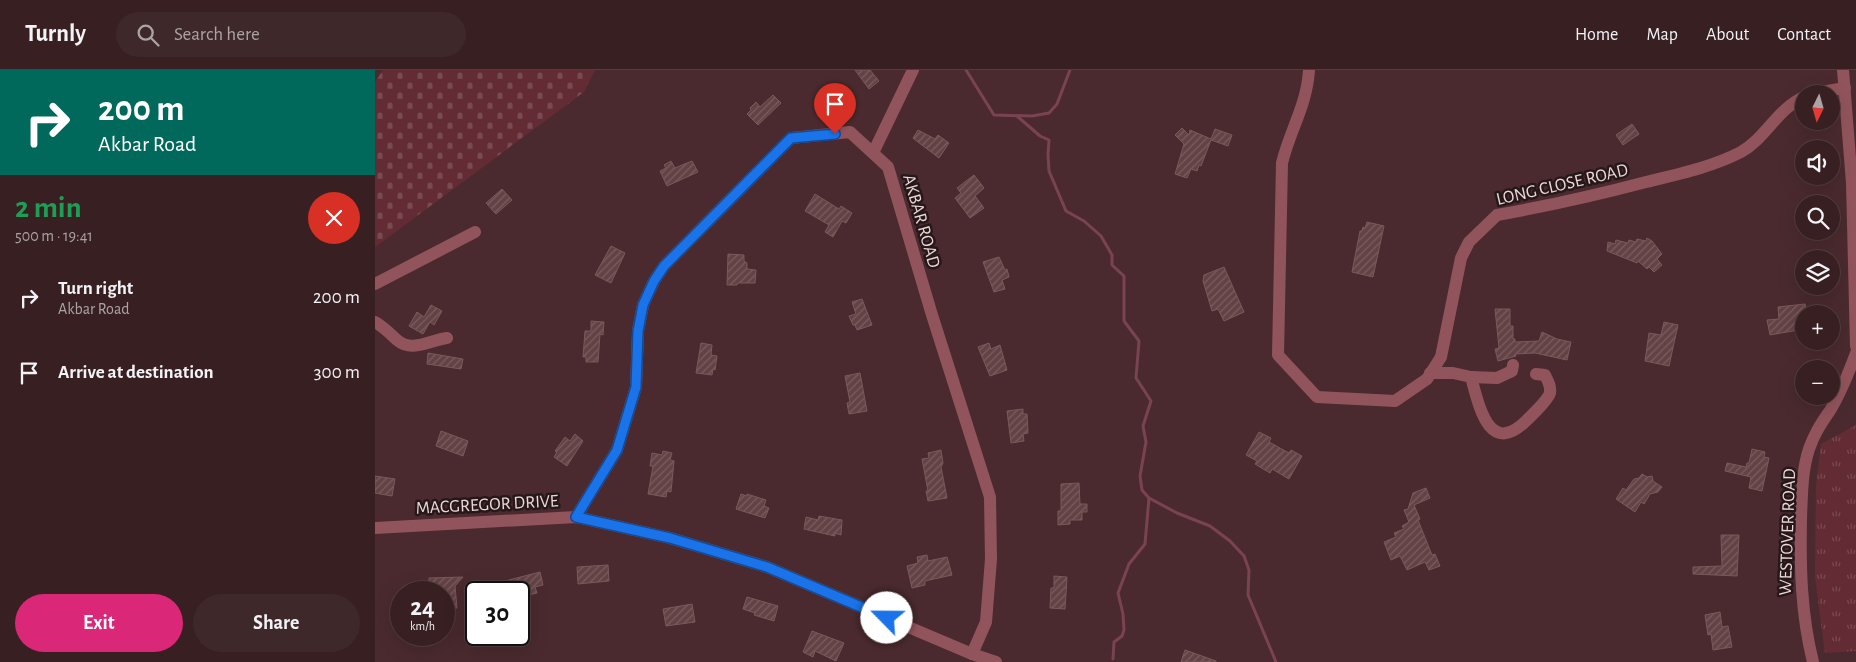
<!DOCTYPE html>
<html lang="en">
<head>
<meta charset="utf-8">
<style>
  body { margin:0; font-family:"Alegreya Sans",sans-serif; background:#3f282a; color:#f1f3f6; height:100vh; display:flex; flex-direction:column; font-size:19px; white-space:nowrap }
  * { box-sizing:border-box; margin:0 }
  p { font-size:16px; color:#aba3a5 }
  .icon { flex:none; width:28px; height:28px; fill:none; stroke:currentColor; stroke-width:2; stroke-linecap:round; stroke-linejoin:round }
  .map { position:relative; flex:1; overflow:hidden }
  .details { display:flex; flex-direction:column; background:#382022; width:375px }
  .details>* { flex:none }
  .top-card { background:#00695c; color:#fff; overflow:hidden }
  .needle { width:32px; rotate:185deg }
  .buttons { position:absolute; left:1420px; top:15px; display:grid; gap:10px }
  .buttons a { display:grid; place-items:center; width:45px; height:45px; border-radius:50%; background:#382022; box-shadow:0 5px 20px #0002,0 0 0 1px #523e40; font-size:25px }
  .speed { position:absolute; left:15px; top:511px; display:flex; gap:10px; font-size:25px; font-weight:700; text-align:center }
  .speed>* { display:grid; place-content:center; width:65px; height:65px; border-radius:50%; background:#382022; box-shadow:0 5px 20px #0002,0 0 0 1px #523e40; line-height:1 }
  .speed small { font-size:12px; font-weight:400 }
  .speed .limit { border:2px solid #111; border-radius:8px; background:#fff; color:#111 }
  .pin { position:absolute; display:grid; place-items:center; width:42px; height:42px; color:#fff; margin:-51px -21px; border-radius:50% 50% 50% 0; rotate:-45deg; box-shadow:0 0 5px #0007 }
  .pin .icon { rotate:45deg }
  .me { position:absolute; width:55px; margin:-28px; rotate:293deg; stroke-linejoin:round; filter:drop-shadow(0 0 4px #0008) }
  .turn { display:flex; align-items:center; gap:18px; height:105px; padding:0 15px; font-size:22px }
  .turn .icon { width:65px; height:65px; stroke-width:2.5 }
  .turn b { display:block; font-size:35px; line-height:42px }
  .round { display:grid; place-items:center; flex:none; width:52px; height:52px; border-radius:26px; background:#3f282a }
  .summary { display:flex; align-items:center; justify-content:space-between; height:85px; padding:0 15px }
  h1 { font-size:30px; font-weight:600; line-height:38px; color:#1e9e55 }
  .primary-button { display:flex; gap:10px; margin-top:auto; padding:10px 15px }
  .primary-button a { flex:1; height:58px; border-radius:30px; background:#db2777; color:#fff; font-size:20px; font-weight:600; line-height:58px; text-align:center }
  .primary-button a+a { background:#3f282a; color:#f1f3f6 }
  ul { padding:0; list-style:none }
  li { display:flex; align-items:center; gap:15px; height:75px; padding:0 15px }
  li div { flex:1 }
  li b { display:block; font-size:19px }
  li em { font-style:normal }
  header { display:flex; align-items:center; gap:30px; box-sizing:border-box; height:70px; padding:0 25px; background:#382022; border-bottom:1px solid #523e40 }
  header strong { font-size:24px }
  nav { display:flex; gap:28px; margin-inline-start:auto; font-size:18px }
  .search { width:350px; height:45px; background:#3f282a; display:flex; align-items:center; gap:12px; box-sizing:border-box; padding:0 18px; border-radius:28px; color:#aba3a5; font-size:19px }
  main { display:flex; flex:1; min-height:0 }
  .map>svg:first-child { display:block }
  .cemetery { fill:url(#cemetery-stones) }
  .park { fill:url(#park-tufts) }
  .lines { fill:none; stroke-linecap:round; stroke-linejoin:round }
  .stream { stroke:#7a4352; stroke-width:3 }
  .building { fill:url(#building-hatch); stroke:#7b585c }
  .minor { stroke:#92545c; stroke-width:12 }
  .route-casing { stroke:#114b97; stroke-width:12 }
  .route { stroke:#1a73e8; stroke-width:9 }
  .labels { text-anchor:middle; stroke-width:5; stroke-linejoin:round; paint-order:stroke }
  .street-label { font-size:18px; fill:#ecd7d9; stroke:#261819 }
</style>
</head>
<body>
<header>
<strong>Turnly</strong>
<div class="search"><svg class="icon" aria-label="search" viewBox="0 0 24 24"><circle cx="10" cy="10" r="6"/><path d="M15 15l6 6"/></svg>Search here</div>
<nav><a>Home</a><a>Map</a><a>About</a><a>Contact</a></nav>
</header>
<main>
<section class="details">
<div class="top-card">
<div class="turn"><svg class="icon" aria-label="right" viewBox="0 0 24 24"><path d="M7 20v-9h11M14 6l5 5-5 5"/></svg><div><b>200 m</b>Akbar Road</div></div>
</div>
<div class="summary"><div><h1>2 min</h1><p>500 m · 19:41</p></div><a class="round" style="background:#d93025;color:#fff"><svg class="icon" aria-label="close" viewBox="0 0 24 24"><path d="M6 6l12 12M18 6L6 18"/></svg></a></div>
<ul>
<li><svg class="icon" aria-label="right" viewBox="0 0 24 24"><path d="M7 20v-9h11M14 6l5 5-5 5"/></svg><div><b>Turn right</b><p>Akbar Road</p></div><em>200 m</em></li>
<li><svg class="icon" aria-label="arrive" viewBox="0 0 24 24"><path d="M6 21V4h12l-3 4 3 4H6"/></svg><div><b>Arrive at destination</b></div><em>300 m</em></li>
</ul>
<div class="primary-button"><a>Exit</a><a>Share</a></div>
</section>
<div class="map">
<svg width="1481" height="592" viewBox="0 0 1481 592">
  <defs>
    <pattern id="cemetery-stones" width="16" height="16" patternUnits="userSpaceOnUse" patternTransform="scale(1.25)"><rect width="16" height="16" fill="#632c35"/><path d="M2 7V4a2 2 0 0 1 4 0v3zM10 15v-3a2 2 0 0 1 4 0v3z" fill="#7a4a52"/></pattern>
    <pattern id="park-tufts" width="24" height="20" patternUnits="userSpaceOnUse" patternTransform="scale(1.25)"><rect width="24" height="20" fill="#632c35"/><path d="M3 7l-1-3M5 7V3M7 7l1-3M15 17l-1-3M17 17v-4M19 17l1-3" fill="none" stroke="#7a4a52"/></pattern>
    <pattern id="building-hatch" width="6" height="6" patternUnits="userSpaceOnUse" patternTransform="scale(1.25)"><rect width="6" height="6" fill="#634245"/><path d="M-1 1l2-2M0 6l6-6M5 7l2-2" fill="none" stroke="#7a5d5f"/></pattern>
  </defs>
  <rect width="100%" height="100%" fill="#4a2a2e"/>
  <!-- cemetery -->
  <path class="cemetery" d="M8,0H220L209,22L0,177V12Z"/>
  <!-- park -->
  <path class="park" d="M1481,355V581L1450,583L1440,507L1441,416L1446,374Z"/>
  <g class="lines">
    <!-- stream -->
    <g class="stream">
      <path d="M591,0L619,45L657,46L674,43L682,34L695,0"/>
      <path d="M642,46L665,66L674,70L673,84L674,101L691,141L709,151L726,166L737,185V195L749,206V251L764,271L761,308L776,331L768,356L771,372L765,406L767,420L774,428L802,443L835,456L855,471L869,486L874,500L873,525L901,592"/>
      <path d="M738,589L739,572L747,566L749,560L748,544L743,523L754,494L770,474L774,428"/>
    </g>
  </g>
  <!-- building -->
  <g class="building">
    <path d="M480,0H495L504,11L494,19Z"/>
    <path d="M398,25L406,33L383,55L372,44L376,40L375,38L381,32L385,37Z"/>
    <path d="M1257,54L1264,64L1248,75L1241,65Z"/>
    <path d="M807,58L814,65L815,60L836,69L840,59L857,65L853,76L836,70L826,96L824,95L822,101L816,99L812,108L800,104L809,74L800,65Z"/>
    <path d="M543,60L560,69L563,65L574,73L564,88L539,69L538,68Z"/>
    <path d="M296,91L300,98L317,91L323,102L292,116L285,101L291,98L289,95Z"/>
    <path d="M599,105L609,118L600,126L609,138L595,148L580,128L586,123L582,118Z"/>
    <path d="M127,119L137,130L121,144L111,133Z"/>
    <path d="M440,124L464,139L466,136L477,143L471,153L467,151L458,167L450,162L454,155L430,141Z"/>
    <path d="M992,152L1009,156L998,207L977,202L985,161H987L988,157L990,158Z"/>
    <path d="M1272,168L1277,171L1287,184L1282,189L1287,195L1279,202L1274,197L1272,199L1263,191L1262,193L1232,181L1233,172L1240,174L1241,170L1253,173L1254,170L1261,172L1262,169L1271,171Z"/>
    <path d="M236,176L250,183L236,213L220,205Z"/>
    <path d="M353,184L369,185V191L372,193V199L381,200L380,213H363L362,215H352Z"/>
    <path d="M624,187L630,200L632,199L634,207L627,210L630,219L619,222L608,192Z"/>
    <path d="M849,197L869,242L849,251L843,239L837,241L828,211L829,205Z"/>
    <path d="M487,229L497,255L482,260L480,255H478L474,246L481,244L477,232Z"/>
    <path d="M1430,234L1432,244H1429V259L1395,265L1392,250L1404,249L1403,237Z"/>
    <path d="M56,235L67,241L59,255L55,252L48,264L34,256L42,242L49,247Z"/>
    <path d="M1120,239H1135V256H1138V269H1140V272L1164,271L1167,262L1182,269L1196,272L1192,290L1160,283L1140,284L1141,286L1123,291L1120,279L1124,278Z"/>
    <path d="M216,251L229,252L228,265L225,264L223,292H211V287H208L210,261H216Z"/>
    <path d="M1289,252L1303,255L1294,296L1270,291L1274,263L1286,265Z"/>
    <path d="M326,273L337,275L336,285L342,286L340,300L338,299L337,305L321,303Z"/>
    <path d="M614,273L616,279L625,275L632,300L615,306L603,277Z"/>
    <path d="M53,283L88,289L86,299L52,294Z"/>
    <path d="M485,303L492,341L474,344L472,333L475,332L470,306Z"/>
    <path d="M648,339V344H652L653,363L648,364L649,371L636,373L632,341Z"/>
    <path d="M66,361L93,371L88,386L61,376Z"/>
    <path d="M884,362L896,368L894,372L914,383L916,380L927,386L914,409L897,399L895,403L880,394L882,391L871,385Z"/>
    <path d="M200,364L208,371L192,396L179,387L182,382L180,381L190,367L195,371Z"/>
    <path d="M1377,379L1390,382L1389,387L1394,388L1387,421L1374,418L1376,407L1350,401L1352,393L1371,397L1372,393H1374Z"/>
    <path d="M566,380L568,393L566,397L572,428L553,431L551,421H553L547,389L554,388L553,383Z"/>
    <path d="M288,381L297,383L295,390L299,391L296,422L292,421L291,427L273,424L278,396H275L277,383L287,385Z"/>
    <path d="M1267,404L1272,407L1277,406L1278,411L1287,417L1283,422L1275,424L1269,434L1266,432L1260,442L1241,429L1248,418L1251,420L1259,409L1264,408Z"/>
    <path d="M0,406L20,409L17,426L0,423Z"/>
    <path d="M704,413L705,434H712V442H707V450H695V454L683,455V441H686V414Z"/>
    <path d="M1051,418L1055,428L1039,435L1045,449L1043,450L1057,485L1060,484L1065,496L1054,500L1050,492L1032,500L1025,486L1016,490L1009,472L1021,467L1019,463L1029,459L1027,456L1034,452L1029,440L1033,439L1038,423Z"/>
    <path d="M366,424L372,426V424L391,430L389,436L394,438L390,448L361,439Z"/>
    <path d="M444,446L467,450L466,465L460,463V466L429,459L431,447L443,450Z"/>
    <path d="M1346,465H1364L1362,506L1318,504V497L1347,496Z"/>
    <path d="M552,485L553,491L572,487L577,505L550,511V515L537,518L532,496L543,493L542,487Z"/>
    <path d="M233,495L234,511L203,514L202,497Z"/>
    <path d="M165,502L168,515L160,517L162,523L144,527V522H129L126,512Z"/>
    <path d="M679,506L692,507L690,539L675,538L676,518H679Z"/>
    <path d="M88,507L80,516L82,538H69V522H54V508Z"/>
    <path d="M372,527L403,536L399,551L379,545L380,543L368,539Z"/>
    <path d="M317,534L320,552L291,556L288,539Z"/>
    <path d="M1345,542L1347,557L1353,556L1357,577L1338,580L1336,564L1333,565L1330,545Z"/>
    <path d="M437,561L469,573L461,591L440,581L438,587L428,582Z"/>
    <path d="M810,580L841,591V592H806Z"/>
  </g>
  <g class="lines">
    <!-- minor -->
    <g class="minor">
      <path d="M934,0C932,35 915,60 907,93L903,285L942,327L1020,331L1052,309L1066,287L1086,188L1094,172L1122,145C1172,136 1222,125 1271,112C1304,104 1337,97 1366,82C1391,68 1402,39 1429,27"/>
      <path d="M1468,0L1477,113L1481,276"/>
      <path d="M1435,24L1470,18"/>
      <path d="M498,83L538,0"/>
      <path d="M0,214L100,162"/>
      <path d="M0,252C9,257 14,263 22,270C37,283 55,270 72,268"/>
      <path d="M1055,303H1078L1096,307C1104,336 1114,388 1152,350C1158,344 1173,330 1175,323C1176,316 1173,311 1170,305L1161,304"/>
      <path d="M1096,307L1122,308L1137,301L1138,295"/>
      <path d="M201,447L242,380L261,317L263,261L268,235L279,211L289,196L416,68L475,62L513,97L557,245L615,427L616,489L611,552L597,584"/>
      <path d="M0,458L201,447L295,468L392,497L597,584L621,592"/>
      <path d="M1438,592C1426,544 1425,497 1426,448C1427,425 1427,400 1434,379C1440,362 1446,354 1456,339C1466,322 1474,302 1481,283"/>
    </g>
  </g>
  <g class="lines">
    <!-- route casing -->
    <g class="route-casing">
      <path id="route" d="M460,64L416,68L289,196L279,211L268,235L263,261L261,317L242,380L201,447L295,468L392,497L512,548"/>
    </g>
    <!-- route -->
    <use href="#route" class="route"/>
  </g>
  <g class="labels">
    <!-- street labels -->
    <g class="street-label">
      <text transform="translate(1187 114) rotate(-13)" y="6">LONG CLOSE ROAD</text>
      <text transform="translate(547 151) rotate(74)" y="6">AKBAR ROAD</text>
      <text transform="translate(112 434) rotate(-3)" y="6">MACGREGOR DRIVE</text>
      <text transform="translate(1412 462) rotate(-88)" y="6">WESTOVER ROAD</text>
    </g>
  </g>
</svg>
<div class="buttons">
<a><svg class="needle" viewBox="-14 -14 28 28"><path d="M0-13l5 13h-10z" fill="#e53935"/><path d="M0 13l5-13h-10z" fill="#aba3a5"/></svg></a>
<a><svg class="icon" aria-label="sound" viewBox="0 0 24 24"><path d="M4 9h4l5-4v14l-5-4H4zM17 9q2 3 0 6"/></svg></a>
<a><svg class="icon" aria-label="search" viewBox="0 0 24 24"><circle cx="10" cy="10" r="6"/><path d="M15 15l6 6"/></svg></a>
<a><svg class="icon" aria-label="layers" viewBox="0 0 24 24"><path d="M12 4l9 5-9 5-9-5zM3 14l9 5 9-5"/></svg></a>
<a>+</a>
<a>−</a>
</div>
<div class="speed"><div>24<small>km/h</small></div><div class="limit">30</div></div>
<div class="pin" style="left:460px;top:64px;background:#d93025"><svg class="icon" aria-label="arrive" viewBox="0 0 24 24"><path d="M6 21V4h12l-3 4 3 4H6"/></svg></div>
<svg class="me" style="left:512px;top:548px" viewBox="-20 -20 40 40"><circle r="19" fill="#fff"/><path d="M0-13L10 11 0 6-10 11z" fill="#1a73e8"/></svg>
</div>
</main>
</body>
</html>
